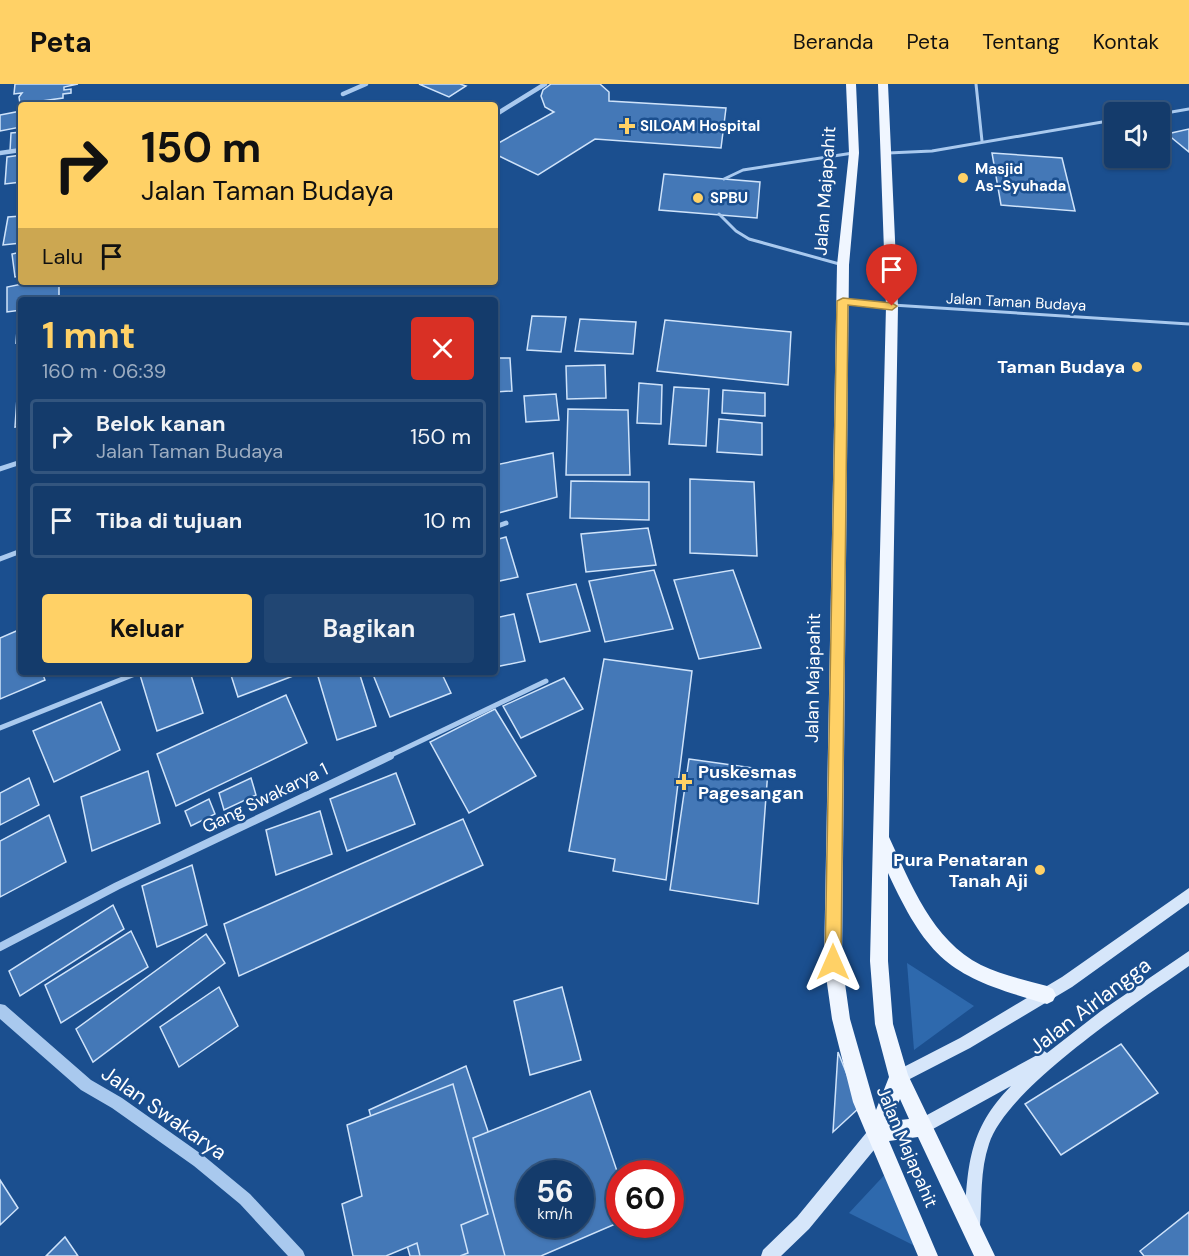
<!DOCTYPE html>
<html lang="id">
<head>
<meta charset="utf-8">
<style>
  body { margin:0; font-family:"DM Sans",sans-serif; background:#214673; color:#f1f3f6; height:100vh; display:flex; flex-direction:column; font-size:22px; white-space:nowrap }
  * { box-sizing:border-box; margin:0 }
  p { font-size:20px; color:#9dadc1 }
  .icon { flex:none; width:33px; height:33px; fill:none; stroke:currentColor; stroke-width:2; stroke-linecap:round; stroke-linejoin:round }
  .map { position:relative; flex:1; overflow:hidden }
  .details { position:absolute; left:18px; top:213px; width:480px; height:378px; display:flex; flex-direction:column; background:#143b6b; border-radius:6px; box-shadow:0 2px 4px #0004,0 0 0 2px #33557e }
  .details>* { flex:none }
  .hud { position:absolute; left:18px; top:18px; width:480px; height:183px; border-radius:6px; box-shadow:0 2px 4px #0004,0 0 0 2px #33557e; background:#ffd166; color:#111; overflow:hidden }
  .tools { position:absolute; left:1104px; top:18px; display:grid; gap:12px }
  .tools a { display:grid; place-items:center; width:66px; height:66px; border-radius:6px; background:#143b6b; box-shadow:0 2px 4px #0004,0 0 0 2px #33557e; font-size:30px }
  .speed { position:absolute; left:516px; top:1076px; display:flex; gap:12px; font-size:30px; font-weight:700; text-align:center }
  .speed>* { display:grid; place-content:center; width:78px; height:78px; border-radius:50%; background:#143b6b; box-shadow:0 2px 4px #0004,0 0 0 2px #33557e; line-height:1 }
  .speed small { font-size:15px; font-weight:400 }
  .speed .limit { border:9px solid #d22; background:#fff; color:#111 }
  .pin { position:absolute; display:grid; place-items:center; width:51px; height:51px; color:#fff; margin:-62px -26px; border-radius:50% 50% 50% 0; rotate:-45deg; box-shadow:0 0 6px #0007 }
  .pin .icon { rotate:45deg }
  .me { position:absolute; width:66px; margin:-33px; rotate:0deg; stroke-linejoin:round; filter:drop-shadow(0 0 4px #0008) }
  .turn { display:flex; align-items:center; gap:21px; height:126px; padding:0 24px; font-size:27px }
  .turn .icon { width:78px; height:78px; stroke-width:2.5 }
  .turn b { display:block; font-size:42px; line-height:51px }
  .then { display:flex; align-items:center; height:57px; padding:0 24px; background:#0003; gap:12px; font-size:22px }
  .round { display:grid; place-items:center; flex:none; width:63px; height:63px; border-radius:6px; background:#214673 }
  .summary { display:flex; align-items:center; justify-content:space-between; height:102px; padding:0 24px }
  h1 { font-size:36px; font-weight:700; line-height:45px; color:#ffd166 }
  .primary-button { display:flex; gap:12px; margin-top:auto; padding:12px 24px }
  .primary-button a { flex:1; height:69px; border-radius:6px; background:#ffd166; color:#111; font-size:24px; font-weight:700; line-height:69px; text-align:center }
  .primary-button a+a { background:#214673; color:#f1f3f6 }
  ul { padding:0; list-style:none }
  li { display:flex; align-items:center; gap:18px; height:75px; margin:0 12px 9px; padding:0 12px; border:3px solid #33557e; border-radius:6px }
  li div { flex:1 }
  li b { display:block; font-size:22px }
  li em { font-style:normal }
  header { display:flex; align-items:center; gap:36px; box-sizing:border-box; height:84px; padding:0 30px; background:#ffd166; color:#111 }
  header strong { font-size:28px }
  nav { display:flex; gap:33px; margin-inline-start:auto; font-size:21px }
  .map>svg:first-child { display:block }
  .green { fill:#2e69ad }
  .building { fill:#4478b7; stroke:#cfe3fa; stroke-width:1.5; fill-rule:evenodd }
  .lines { fill:none; stroke-linecap:round; stroke-linejoin:round }
  .service { stroke:#a9c9ee; stroke-width:3 }
  .minor-far2 { stroke:#a9c9ee; stroke-width:4.5 }
  .minor-far1 { stroke:#a9c9ee; stroke-width:5 }
  .minor { stroke:#a9c9ee; stroke-width:8 }
  .tertiary { fill:#a9c9ee; fill-rule:evenodd }
  .secondary { fill:#d6e6fa; fill-rule:evenodd }
  .primary { fill:#f0f6ff; fill-rule:evenodd }
  .route { fill:#ffd166; stroke:#a68842; stroke-width:1.5 }
  .poi-dot { fill:#ffd166; stroke:#1b4f8f; stroke-width:2 }
  .labels { text-anchor:middle; stroke-width:5; stroke-linejoin:round; paint-order:stroke }
  .far-poi-label { font-size:15px; font-weight:bold; fill:#fff; stroke:#1b4f8f; text-anchor:start }
  .far-street-label { font-size:15px; fill:#fff; stroke:#1b4f8f }
  .street-label { font-size:18px; fill:#fff; stroke:#1b4f8f }
  .poi-label { font-size:18px; font-weight:bold; fill:#fff; stroke:#1b4f8f; text-anchor:end }
  .near-street-label { font-size:21px; fill:#fff; stroke:#1b4f8f }
</style>
</head>
<body>
<header>
<strong>Peta</strong>
<nav><a>Beranda</a><a>Peta</a><a>Tentang</a><a>Kontak</a></nav>
</header>
<div class="map">
<svg width="1189" height="1172" viewBox="0 0 1189 1172">
  <rect width="100%" height="100%" fill="#1b4f8f"/>
  <!-- green -->
  <g class="green">
    <path d="M907,879L974,922L914,966Z"/>
    <path d="M890,1085L919,1164L849,1129Z"/>
  </g>
  <!-- building -->
  <g class="building">
    <path d="M15,0H78L64,3V6L71,5V9L63,10V14L20,20L19,13L22,9L14,10Z"/>
    <path d="M419,0H460L466,2L449,13Z"/>
    <path d="M551,0H600L609,8V17L726,24L721,64L595,55L538,91L495,70V61L554,28L545,23L541,12L543,6Z"/>
    <path d="M21,27V43L0,47V31Z"/>
    <path d="M1189,45V68L1167,50Z"/>
    <path d="M21,48V65L10,67L11,49Z"/>
    <path d="M992,69L1062,74L1075,127L1001,121Z"/>
    <path d="M21,71V98L5,100L7,73Z"/>
    <path d="M664,90L760,98L757,134L659,126Z"/>
    <path d="M21,132V159L3,161L8,133Z"/>
    <path d="M21,168V192L15,193L12,170Z"/>
    <path d="M32,198H59V216H21V226L7,228V203Z"/>
    <path d="M532,232L566,233L561,268L527,266Z"/>
    <path d="M21,233V258L16,259L18,234Z"/>
    <path d="M580,235L636,238L633,270L575,267Z"/>
    <path d="M665,236L791,248L788,301L657,287Z"/>
    <path d="M21,267V293H18L17,268Z"/>
    <path d="M495,274H510L512,307L495,308Z"/>
    <path d="M605,281L606,314L567,315L566,282Z"/>
    <path d="M21,298V342L15,343L18,299Z"/>
    <path d="M639,299L662,301L661,340L637,339Z"/>
    <path d="M674,303L709,305L706,362L669,360Z"/>
    <path d="M723,306L765,309V332L722,329Z"/>
    <path d="M556,310L559,336L526,338L524,312Z"/>
    <path d="M568,325L628,326L630,391H566Z"/>
    <path d="M719,335L762,339V371L717,368Z"/>
    <path d="M553,369L557,413L495,430V381Z"/>
    <path d="M690,395L754,398L757,472L690,469Z"/>
    <path d="M571,397L649,398V436L570,434Z"/>
    <path d="M648,444L656,481L586,488L581,450Z"/>
    <path d="M506,453L518,493L495,498V456Z"/>
    <path d="M654,486L673,545L605,558L589,497Z"/>
    <path d="M733,486L761,564L699,575L674,496Z"/>
    <path d="M576,500L590,547L540,558L527,510Z"/>
    <path d="M514,530L525,577L495,583V534Z"/>
    <path d="M21,545V588H42L45,596L0,615V554Z"/>
    <path d="M604,575L692,587L666,796L613,787L615,775L569,767Z"/>
    <path d="M147,588H190L203,629L157,647L140,591Z"/>
    <path d="M230,588H301V589L238,613Z"/>
    <path d="M359,588L376,642L337,656L317,589Z"/>
    <path d="M372,588H441L451,609L390,633Z"/>
    <path d="M564,594L583,625L521,654L503,622Z"/>
    <path d="M286,611L307,659L176,722L157,670Z"/>
    <path d="M101,618L120,666L54,698L33,647Z"/>
    <path d="M495,625L536,692L469,729L430,658Z"/>
    <path d="M689,675L768,686L758,820L670,806Z"/>
    <path d="M148,687L160,739L92,767L81,713Z"/>
    <path d="M396,689L415,740L347,767L330,715Z"/>
    <path d="M29,694L39,721L0,741V709Z"/>
    <path d="M251,694L256,711L224,726L219,709Z"/>
    <path d="M209,715L215,730L191,742L185,727Z"/>
    <path d="M320,727L332,770L276,791L266,746Z"/>
    <path d="M49,731L66,778L0,813V757Z"/>
    <path d="M463,735L483,781L239,892L224,840Z"/>
    <path d="M192,781L207,841L157,863L142,802Z"/>
    <path d="M113,821L124,845L20,912L9,887Z"/>
    <path d="M131,847L148,883L61,939L45,901Z"/>
    <path d="M206,850L225,879L93,978L76,945Z"/>
    <path d="M219,903L238,942L179,983L160,943Z"/>
    <path d="M562,903L581,976L530,991L514,917Z"/>
    <path d="M1121,960L1158,1009L1061,1071L1025,1020Z"/>
    <path d="M838,968L860,1023L833,1048Z"/>
    <path d="M466,982L530,1172H410L369,1026Z"/>
    <path d="M453,1000L488,1130L461,1141L468,1169L460,1172H420L417,1159L386,1172H353L342,1120L362,1112L347,1041Z"/>
    <path d="M590,1007L620,1096V1138L541,1172H505L473,1054ZM530,1089H580V1140H530Z"/>
    <path d="M0,1096L18,1124L0,1141Z"/>
    <path d="M1189,1128V1172H1144L1140,1167Z"/>
    <path d="M65,1153L78,1172H46Z"/>
  </g>
  <g class="lines">
    <!-- service -->
    <g class="service">
      <path d="M976,0L982,57"/>
      <path d="M1160,30L1189,25"/>
      <path d="M888,69L932,67L1114,36"/>
      <path d="M724,95L743,86L853,69"/>
      <path d="M719,130L736,147L749,155L843,181"/>
      <path d="M845,218L1189,240"/>
    </g>
    <!-- minor-far2 -->
    <g class="minor-far2">
      <path d="M343,10L366,0"/>
      <path d="M495,31L545,0"/>
      <path d="M0,69L21,66"/>
    </g>
    <!-- minor-far1 -->
    <g class="minor-far1">
      <path d="M0,385L21,378"/>
      <path d="M495,443L506,439"/>
      <path d="M0,475L21,467"/>
      <path d="M0,644L140,588"/>
      <path d="M387,673L546,597"/>
    </g>
    <!-- minor -->
    <path class="minor" d="M0,863L117,802L390,672"/>
    <!-- tertiary -->
    <path class="tertiary" d="M0,920L5,921L91,996L122,1014L204,1072L250,1110L303,1167L305,1172H288L240,1120L194,1082L112,1024L81,1006L0,935Z"/>
    <!-- secondary -->
    <g class="secondary">
      <path d="M1189,804V819L1072,903L970,964L904,998L899,1001L894,998L891,993L894,988L960,954L1062,893Z"/>
      <path d="M1189,867V882C1138,918 1008,1002 989,1060C980,1086 982,1115 980,1142L978,1148L972,1150L966,1148L964,1142C968,1083 967,1047 1011,1002L922,1051L916,1049L914,1043L916,1037L1039,970L1044,967L1047,969L1101,927Z"/>
      <path d="M877,1041L883,1043L885,1049L883,1055L809,1145L781,1172H761L763,1166L797,1133L871,1043Z"/>
    </g>
    <!-- primary -->
    <path class="primary" d="M846,0H856L859,69L849,181L842,878L850,935L876,1026L889,993L875,940L870,877L886,222L878,0H888L898,222L889,753C911,800 932,856 981,881C1002,891 1025,896 1047,902L1053,905L1056,911L1053,917L1047,920C953,893 930,880 888,789V877L893,940L908,991L995,1172H974L918,1053L889,1057L938,1172H918L853,1018L832,935L824,878L837,181L849,69ZM900,1015L909,1035L891,1037Z"/>
  </g>
  <!-- route -->
  <path class="route" d="M843,214L892,219L897,222L892,226L848,221L841,878L839,884L833,886L827,884L825,878L837,217Z"/>
  <!-- markers -->
  <g class="poi-dot">
    <path d="M624 33h6v6h6v6h-6v6h-6v-6h-6v-6h6z"/>
    <circle cx="963" cy="94" r="6"/>
    <circle cx="698" cy="114" r="6"/>
    <circle cx="1137" cy="283" r="6"/>
    <path d="M681 689h6v6h6v6h-6v6h-6v-6h-6v-6h6z"/>
    <circle cx="1040" cy="786" r="6"/>
  </g>
  <g class="labels">
    <!-- far-poi labels -->
    <g class="far-poi-label">
      <text x="640" y="47">SILOAM Hospital</text>
      <text x="975" y="90">Masjid<tspan x="975" dy="17">As-Syuhada</tspan></text>
      <text x="710" y="119">SPBU</text>
    </g>
    <!-- far-street labels -->
    <g class="far-street-label">
      <text transform="translate(1016 218) rotate(3)" y="5">Jalan Taman Budaya</text>
    </g>
    <!-- street labels -->
    <g class="street-label">
      <text transform="translate(825 107) rotate(-86)" y="6">Jalan Majapahit</text>
      <text transform="translate(813 594) rotate(-89)" y="6">Jalan Majapahit</text>
      <text transform="translate(265 714) rotate(-26)" y="6">Gang Swakarya 1</text>
      <text transform="translate(907 1063) rotate(67)" y="6">Jalan Majapahit</text>
    </g>
    <!-- poi labels -->
    <g class="poi-label">
      <text x="1125" y="289">Taman Budaya</text>
      <text x="698" y="694" text-anchor="start">Puskesmas<tspan x="698" dy="21">Pagesangan</tspan></text>
      <text x="1028" y="782">Pura Penataran<tspan x="1028" dy="21">Tanah Aji</tspan></text>
    </g>
    <!-- near-street labels -->
    <g class="near-street-label">
      <text transform="translate(1090 922) rotate(-37)" y="7">Jalan Airlangga</text>
      <text transform="translate(164 1029) rotate(35)" y="7">Jalan Swakarya</text>
    </g>
  </g>
</svg>
<div class="tools">
<a><svg class="icon" aria-label="sound" viewBox="0 0 24 24"><path d="M4 9h4l5-4v14l-5-4H4zM17 9q2 3 0 6"/></svg></a>
</div>
<div class="speed"><div>56<small>km/h</small></div><div class="limit">60</div></div>
<div class="pin" style="left:892px;top:222px;background:#d93025"><svg class="icon" aria-label="arrive" viewBox="0 0 24 24"><path d="M6 21V4h12l-3 4 3 4H6"/></svg></div>
<svg class="me" style="left:833px;top:878px" viewBox="-20 -20 40 40"><path d="M0-17L14 15 0 8-14 15z" fill="#ffd166" stroke="#fff" stroke-width="4"/></svg>
<div class="hud">
<div class="turn"><svg class="icon" aria-label="right" viewBox="0 0 24 24"><path d="M7 20v-9h11M14 6l5 5-5 5"/></svg><div><b>150 m</b>Jalan Taman Budaya</div></div>
<div class="then">Lalu<svg class="icon" aria-label="arrive" viewBox="0 0 24 24"><path d="M6 21V4h12l-3 4 3 4H6"/></svg></div>
</div>
<section class="details">
<div class="summary"><div><h1>1 mnt</h1><p>160 m · 06:39</p></div><a class="round" style="background:#d93025;color:#fff"><svg class="icon" aria-label="close" viewBox="0 0 24 24"><path d="M6 6l12 12M18 6L6 18"/></svg></a></div>
<ul>
<li><svg class="icon" aria-label="right" viewBox="0 0 24 24"><path d="M7 20v-9h11M14 6l5 5-5 5"/></svg><div><b>Belok kanan</b><p>Jalan Taman Budaya</p></div><em>150 m</em></li>
<li><svg class="icon" aria-label="arrive" viewBox="0 0 24 24"><path d="M6 21V4h12l-3 4 3 4H6"/></svg><div><b>Tiba di tujuan</b></div><em>10 m</em></li>
</ul>
<div class="primary-button"><a>Keluar</a><a>Bagikan</a></div>
</section>
</div>
</body>
</html>
